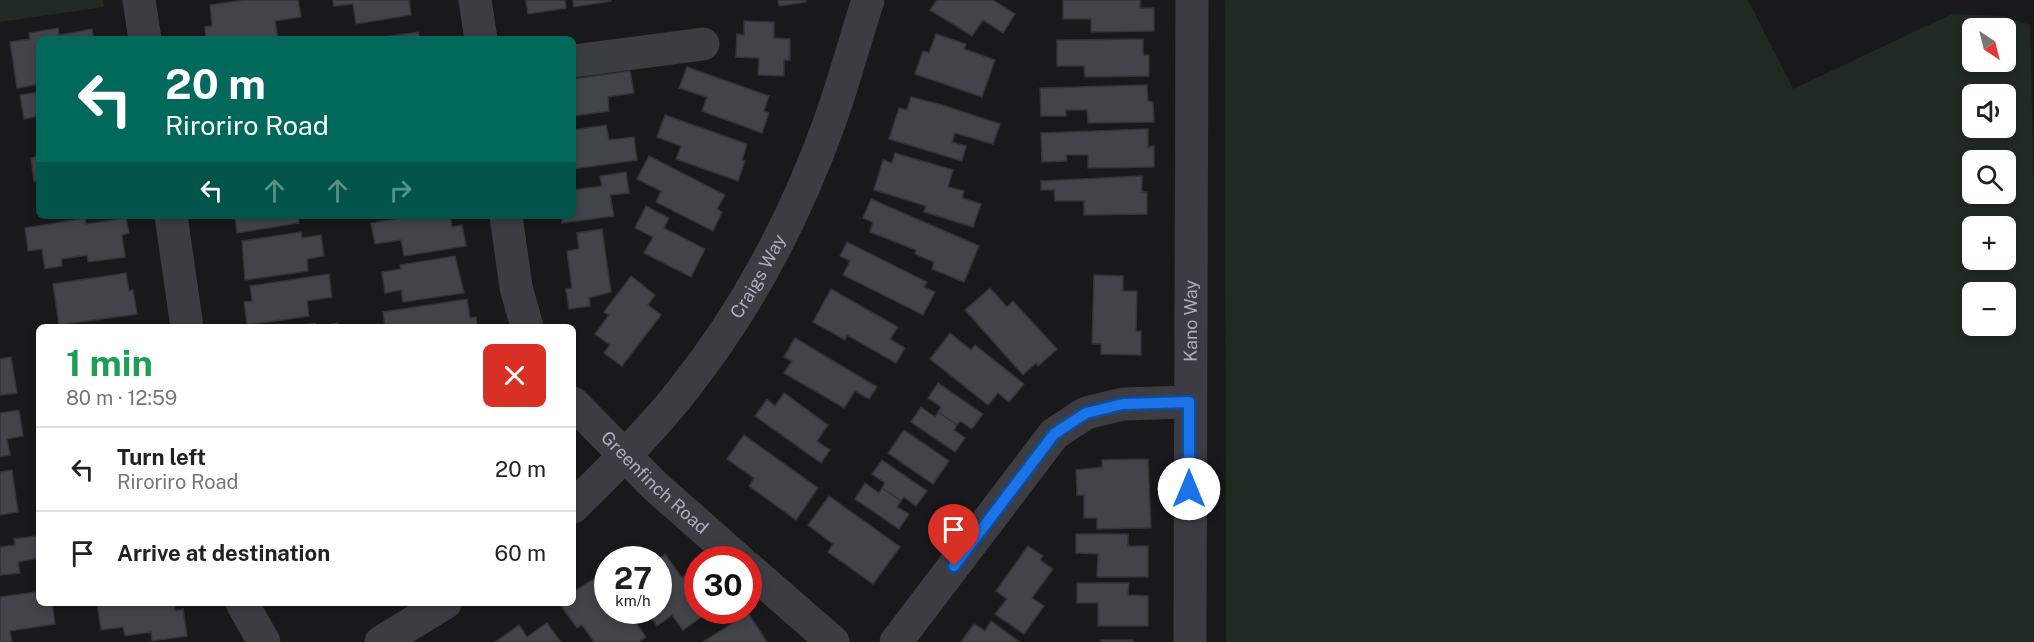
<!DOCTYPE html>
<html lang="en">
<head>
<meta charset="utf-8">
<style>
  body { margin:0; font-family:"Public Sans",sans-serif; background:#f6f6f6; color:#222; height:100vh; display:flex; flex-direction:column; font-size:22px; white-space:nowrap }
  * { box-sizing:border-box; margin:0 }
  p { font-size:20px; color:#767676 }
  .icon { flex:none; width:33px; height:33px; fill:none; stroke:currentColor; stroke-width:2; stroke-linecap:round; stroke-linejoin:round }
  .map { position:relative; flex:1; overflow:hidden }
  .sheet { position:absolute; left:36px; top:324px; width:540px; height:282px; display:flex; flex-direction:column; background:#fff; border-radius:9px; box-shadow:0 3px 9px #0003 }
  .sheet>* { flex:none }
  .guide { position:absolute; left:36px; top:36px; width:540px; height:183px; border-radius:9px; box-shadow:0 3px 9px #0003; background:#00695c; color:#fff; overflow:hidden }
  .needle { width:39px; rotate:145deg }
  .fabs { position:absolute; left:1962px; top:18px; display:grid; gap:12px }
  .fabs a { display:grid; place-items:center; width:54px; height:54px; border-radius:9px; background:#fff; box-shadow:0 3px 9px #0003; font-size:30px }
  .speed { position:absolute; left:594px; top:546px; display:flex; gap:12px; font-size:30px; font-weight:700; text-align:center }
  .speed>* { display:grid; place-content:center; width:78px; height:78px; border-radius:50%; background:#fff; box-shadow:0 3px 9px #0003; line-height:1 }
  .speed small { font-size:15px; font-weight:400 }
  .speed .limit { border:9px solid #d22; background:#fff; color:#111 }
  .pin { position:absolute; display:grid; place-items:center; width:51px; height:51px; color:#fff; margin:-62px -26px; border-radius:50% 50% 50% 0; rotate:-45deg; box-shadow:0 0 6px #0007 }
  .pin .icon { rotate:45deg }
  .me { position:absolute; width:66px; margin:-33px; rotate:0deg; stroke-linejoin:round; filter:drop-shadow(0 0 4px #0008) }
  .turn { display:flex; align-items:center; gap:21px; height:126px; padding:0 30px; font-size:27px }
  .turn .icon { width:78px; height:78px; stroke-width:2.5 }
  .turn b { display:block; font-size:42px; line-height:51px }
  .lanes { display:flex; align-items:center; height:57px; padding:0 30px; background:#0003; justify-content:center; gap:30px; direction:ltr }
  .lanes .off { opacity:.35 }
  .round { display:grid; place-items:center; flex:none; width:63px; height:63px; border-radius:9px; background:#f6f6f6 }
  .overview { display:flex; align-items:center; justify-content:space-between; height:102px; padding:0 30px }
  h1 { font-size:36px; font-weight:700; line-height:45px; color:#1e9e55 }
  ul { padding:0; list-style:none }
  li { display:flex; align-items:center; gap:18px; height:84px; padding:0 30px; border-top:2px solid #e0e0e0 }
  li div { flex:1 }
  li b { display:block; font-size:22px }
  li em { font-style:normal }
  .map>svg:first-child { display:block }
  .green { fill:#202a22; fill-rule:evenodd }
  .building { fill:#434449; stroke:#333338; stroke-width:1.5 }
  .lines { fill:none; stroke-linecap:round; stroke-linejoin:round }
  .minor { stroke:#3c3c43; stroke-width:33 }
  .route-casing { stroke:#114b97; stroke-width:15 }
  .route { stroke:#1a73e8; stroke-width:10 }
  .labels { text-anchor:middle; stroke-width:6; stroke-linejoin:round; paint-order:stroke }
  .street-label { font-size:18px; fill:#abafbc; stroke:#141417 }
</style>
</head>
<body>
<div class="map">
<svg width="2034" height="642" viewBox="0 0 2034 642">
  <rect width="100%" height="100%" fill="#19191b"/>
  <!-- green -->
  <g class="green">
    <path d="M0,0H103L104,7L0,22Z"/>
    <path d="M1225,0H1748L1793,89L1952,14L2003,16L2030,25L2034,200V642H1226ZM1972,28H2006V62H1972ZM1972,94H2006V128H1972ZM1972,160H2006V194H1972ZM1972,226H2006V260H1972ZM1972,292H2006V326H1972Z"/>
  </g>
  <!-- building -->
  <g class="building">
    <path d="M244,0H298L301,17L275,21L278,39H206L205,27L212,26L210,5Z"/>
    <path d="M333,0H409L411,15L356,24L353,4L334,6Z"/>
    <path d="M526,0H565L566,8L528,14Z"/>
    <path d="M573,0H611V1L574,7Z"/>
    <path d="M778,0H806V2L779,6Z"/>
    <path d="M937,0H993L1015,14L1003,33L983,20L972,36L930,10Z"/>
    <path d="M1063,0H1140V8H1154V31L1091,32V19H1063Z"/>
    <path d="M744,21L774,22V38L790,39V60H784V76L758,75L759,58L736,57L737,34L744,35Z"/>
    <path d="M58,28L59,35L92,29L94,39H39V84L17,88L10,42L30,39L29,33Z"/>
    <path d="M418,32L420,39H371Z"/>
    <path d="M936,34L966,44L964,49L995,60L982,97L915,74L923,51L929,53Z"/>
    <path d="M1143,39V55H1149V76L1085,77L1084,66H1057V40Z"/>
    <path d="M687,67L769,96L764,111L769,113L762,133L702,111L707,97L679,88Z"/>
    <path d="M630,71L634,93L608,97L609,111L573,116V79Z"/>
    <path d="M1147,85L1148,101L1153,102L1154,122L1088,123L1087,110H1066V116H1041L1040,88Z"/>
    <path d="M39,92V116L24,119L20,95Z"/>
    <path d="M911,97L942,105L1000,124L993,144L955,133L952,142L966,146L962,161L889,139L899,108L907,110Z"/>
    <path d="M665,115L747,144L742,160L745,161L738,181L676,159L681,146L657,137Z"/>
    <path d="M606,125L609,140L634,137L637,160L573,169V130Z"/>
    <path d="M1148,129V147L1154,146V167L1088,168V155H1066L1067,161L1042,162L1041,133Z"/>
    <path d="M895,153L953,170L948,187L964,191L962,198L981,204L973,227L924,212L926,206L874,190L883,160L892,163Z"/>
    <path d="M39,156V181H34L31,158Z"/>
    <path d="M649,156L725,195L717,209L722,212L713,231L656,202L661,191L637,179Z"/>
    <path d="M626,172L629,193L610,195L614,216L562,223V216H573V190L602,186L600,176Z"/>
    <path d="M1142,176V192H1147V214L1084,215V201H1055L1054,190H1041V181Z"/>
    <path d="M871,199L979,246L964,282L932,269L934,262L915,254L916,250L870,232L873,222L863,218Z"/>
    <path d="M646,206L669,218L664,228L705,249L691,277L644,253L653,237L635,228Z"/>
    <path d="M235,216H298L299,223L237,233Z"/>
    <path d="M415,216H450L452,227L462,225L466,246L404,256L401,240L375,244L371,223Z"/>
    <path d="M85,218L86,224L126,218L129,233L122,235L125,257L88,262L87,255L61,259L62,266L45,269L42,249L28,251L25,228Z"/>
    <path d="M602,229L611,292L589,298L590,306L569,309L566,289L572,288L567,251L579,249L577,233Z"/>
    <path d="M301,232L302,238L321,235L324,256L307,259L308,271L245,280L242,241Z"/>
    <path d="M847,242L927,282L924,287L935,292L923,315L843,275L850,261L840,256Z"/>
    <path d="M455,256L464,293L403,302L401,290L385,293L382,272L401,269L400,265Z"/>
    <path d="M126,273L129,291L133,290L137,314L59,325L53,284Z"/>
    <path d="M329,274L332,297L307,301L309,316L247,325L244,302L252,301L250,286Z"/>
    <path d="M1094,275L1123,276V291H1137L1136,331H1141V355L1101,354V344H1092Z"/>
    <path d="M631,276L655,295L648,305L661,315L622,366L604,353L610,345L595,334L609,315L604,312Z"/>
    <path d="M990,288L1007,307L1013,301L1057,349L1038,366L1036,363L1023,375L965,310Z"/>
    <path d="M831,289L898,327L890,339L905,348L896,363L847,335L845,340L813,322Z"/>
    <path d="M467,299L470,318L476,317L477,327H385L383,312Z"/>
    <path d="M315,323L316,327L338,323V327H285Z"/>
    <path d="M950,333L971,350L975,345L1024,384L1009,402L998,393L988,405L930,359Z"/>
    <path d="M795,338L877,387L869,399L855,391L844,408L784,373L792,361L784,357Z"/>
    <path d="M11,357L17,393L0,395V359Z"/>
    <path d="M938,383L983,414L972,429L960,421L957,425L938,412L941,407L928,398Z"/>
    <path d="M784,393L828,425L817,441L830,450L821,463L755,416L767,399L775,406Z"/>
    <path d="M921,407L935,417L938,412L957,425L954,430L965,438L955,452L911,422Z"/>
    <path d="M19,410L23,436L7,439L10,455L0,457V413Z"/>
    <path d="M904,430L949,461L933,484L888,453Z"/>
    <path d="M744,435L818,488L796,520L749,486L754,478L727,459Z"/>
    <path d="M1148,459L1151,528L1097,529V518H1084V495H1077L1076,470L1102,467V460Z"/>
    <path d="M882,460L927,491L916,506L904,497L901,501L882,488L885,483L872,474Z"/>
    <path d="M12,470L18,512L0,515V472Z"/>
    <path d="M865,483L879,493L882,488L901,501L897,507L909,514L899,529L855,499Z"/>
    <path d="M829,496L900,547L873,584L828,552L833,544L808,525Z"/>
    <path d="M1076,534H1128V546H1148V577H1097L1098,554L1076,553Z"/>
    <path d="M36,536L39,558L18,562L20,573L0,575V547L15,545L14,539Z"/>
    <path d="M1028,546L1043,556L1040,560L1053,569L1032,598L1044,606L1024,634L995,614L1007,599L996,591Z"/>
    <path d="M633,553L638,560H623Z"/>
    <path d="M665,554L682,578L685,575L698,592V610L710,611L683,630L672,615L657,626L646,610H658L657,560Z"/>
    <path d="M602,574L608,582V610H627L646,637L638,642H594L582,625L577,628L559,603H573V592Z"/>
    <path d="M1077,583H1129L1128,595L1148,596V626H1098V603H1077Z"/>
    <path d="M35,592L37,602L52,603L55,624L10,631L12,642H0V597Z"/>
    <path d="M97,603H174L175,611L183,609L187,636L152,641L151,632L125,636L123,627L101,630Z"/>
    <path d="M748,613L767,642H703Z"/>
    <path d="M991,621L1020,642H961L974,624L985,631Z"/>
    <path d="M547,623L561,642H495L519,625L527,637Z"/>
    <rect x="1101" y="640" width="32" height="2"/>
  </g>
  <g class="lines">
    <!-- minor -->
    <g class="minor">
      <path d="M139,0L145,39"/>
      <path d="M475,0L481,39"/>
      <path d="M573,61L703,44"/>
      <path d="M171,216L187,327"/>
      <path d="M506,216L516,287L527,327"/>
      <path id="s1" d="M573,403L654,485L739,560"/>
      <path id="s2" d="M573,507C610,470 649,433 682,391C746,311 795,218 830,121C844,82 855,40 868,0"/>
      <path d="M748,568L833,642"/>
      <path d="M242,603L264,642"/>
      <path d="M381,642L445,603"/>
      <path d="M896,642L1054,434L1086,413L1123,404L1189,402"/>
      <path id="s3" d="M1190,642L1192,0"/>
    </g>
  </g>
  <g class="lines">
    <!-- route casing -->
    <g class="route-casing">
      <path id="route" d="M954,566L1054,434L1086,413L1123,404L1189,402V489"/>
    </g>
    <!-- route -->
    <use href="#route" class="route"/>
  </g>
  <g class="labels">
    <!-- street labels -->
    <g class="street-label">
      <text dy="6" stroke="none"><textPath href="#s2" startOffset="297">Craigs Way</textPath></text>
      <text dy="6" stroke="none"><textPath href="#s3" startOffset="321">Kano Way</textPath></text>
      <text dy="6" stroke="none"><textPath href="#s1" startOffset="114">Greenfinch Road</textPath></text>
    </g>
  </g>
</svg>
<div class="fabs">
<a><svg class="needle" viewBox="-14 -14 28 28"><path d="M0-13l5 13h-10z" fill="#e53935"/><path d="M0 13l5-13h-10z" fill="#767676"/></svg></a>
<a><svg class="icon" aria-label="sound" viewBox="0 0 24 24"><path d="M4 9h4l5-4v14l-5-4H4zM17 9q2 3 0 6"/></svg></a>
<a><svg class="icon" aria-label="search" viewBox="0 0 24 24"><circle cx="10" cy="10" r="6"/><path d="M15 15l6 6"/></svg></a>
<a>+</a>
<a>−</a>
</div>
<div class="speed"><div>27<small>km/h</small></div><div class="limit">30</div></div>
<div class="pin" style="left:954px;top:566px;background:#d93025"><svg class="icon" aria-label="arrive" viewBox="0 0 24 24"><path d="M6 21V4h12l-3 4 3 4H6"/></svg></div>
<svg class="me" style="left:1189px;top:489px" viewBox="-20 -20 40 40"><circle r="19" fill="#fff"/><path d="M0-13L10 11 0 6-10 11z" fill="#1a73e8"/></svg>
<div class="guide">
<div class="turn"><svg class="icon" aria-label="left" viewBox="0 0 24 24"><path d="M17 20v-9H6M10 6l-5 5 5 5"/></svg><div><b>20 m</b>Riroriro Road</div></div>
<div class="lanes"><svg class="icon" aria-label="left" viewBox="0 0 24 24"><path d="M17 20v-9H6M10 6l-5 5 5 5"/></svg><svg class="icon off" aria-label="ahead" viewBox="0 0 24 24"><path d="M12 20V5M6 11l6-6 6 6"/></svg><svg class="icon off" aria-label="ahead" viewBox="0 0 24 24"><path d="M12 20V5M6 11l6-6 6 6"/></svg><svg class="icon off" aria-label="right" viewBox="0 0 24 24"><path d="M7 20v-9h11M14 6l5 5-5 5"/></svg></div>
</div>
<section class="sheet">
<div class="overview"><div><h1>1 min</h1><p>80 m · 12:59</p></div><a class="round" style="background:#d93025;color:#fff"><svg class="icon" aria-label="close" viewBox="0 0 24 24"><path d="M6 6l12 12M18 6L6 18"/></svg></a></div>
<ul>
<li><svg class="icon" aria-label="left" viewBox="0 0 24 24"><path d="M17 20v-9H6M10 6l-5 5 5 5"/></svg><div><b>Turn left</b><p>Riroriro Road</p></div><em>20 m</em></li>
<li><svg class="icon" aria-label="arrive" viewBox="0 0 24 24"><path d="M6 21V4h12l-3 4 3 4H6"/></svg><div><b>Arrive at destination</b></div><em>60 m</em></li>
</ul>
</section>
</div>
</body>
</html>
